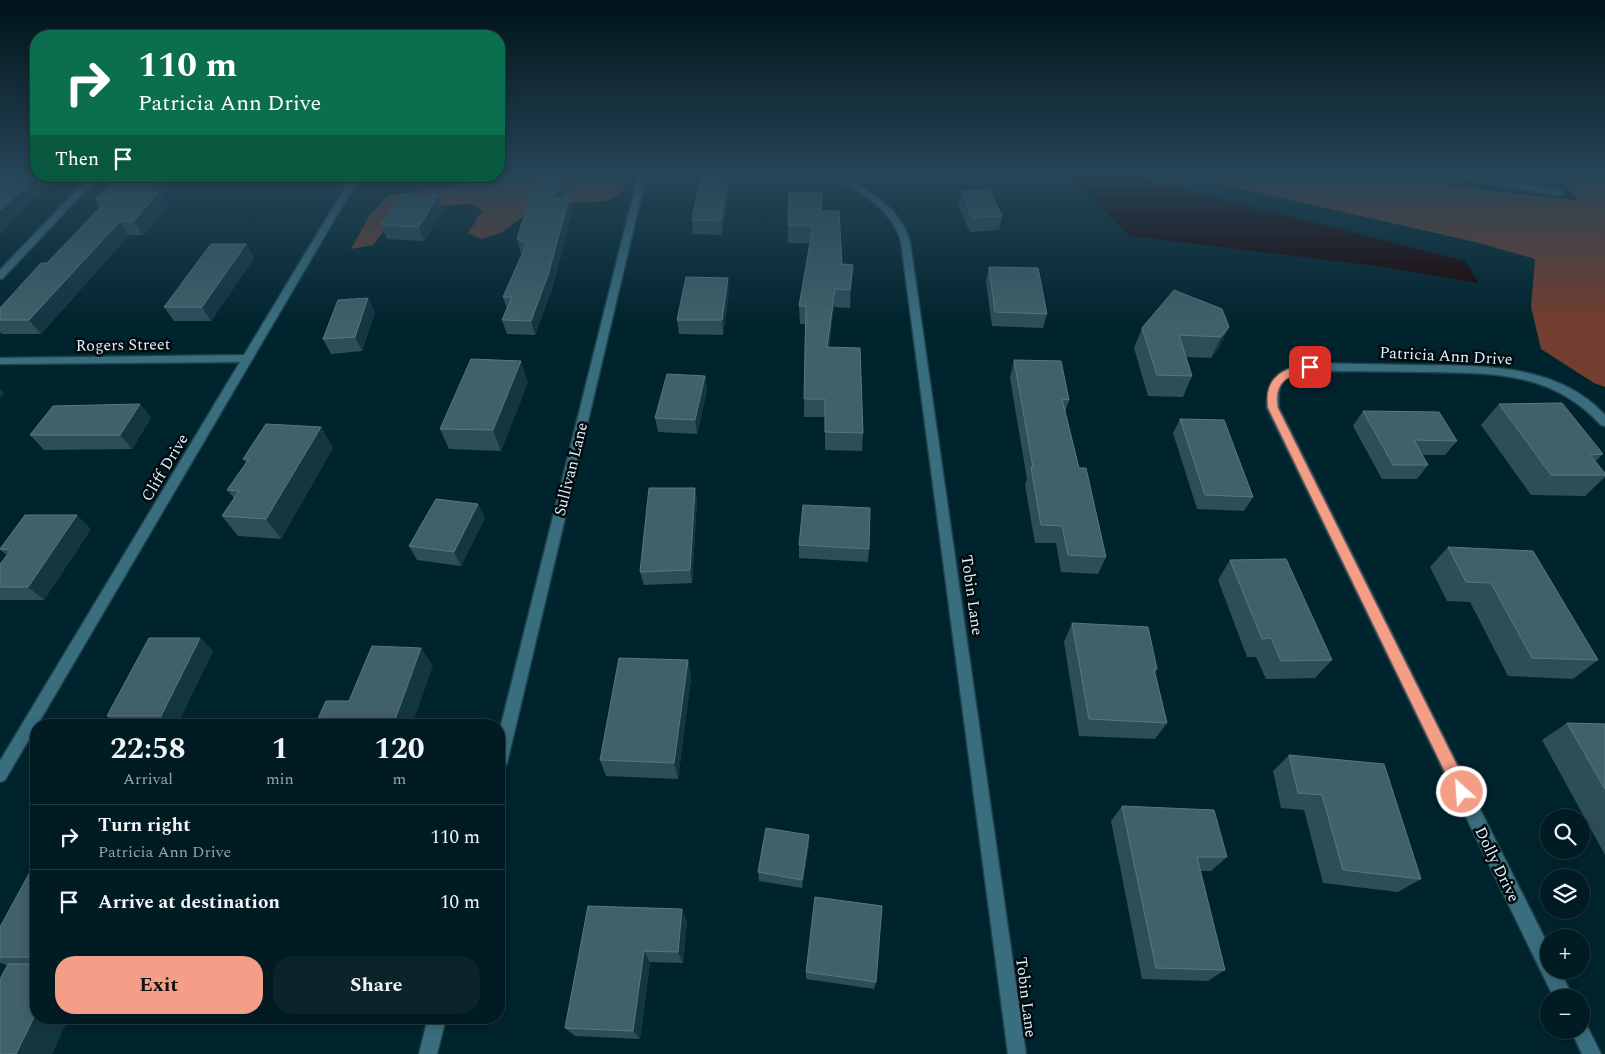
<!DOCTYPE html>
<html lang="en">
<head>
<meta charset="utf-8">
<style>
  body { margin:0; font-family:Spectral,serif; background:#0a242a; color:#f1f3f6; height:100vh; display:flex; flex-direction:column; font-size:19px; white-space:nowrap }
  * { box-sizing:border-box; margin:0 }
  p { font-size:16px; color:#95a1a5 }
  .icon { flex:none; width:28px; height:28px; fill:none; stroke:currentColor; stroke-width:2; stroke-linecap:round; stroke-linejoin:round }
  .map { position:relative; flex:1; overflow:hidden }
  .details { position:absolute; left:30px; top:719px; width:475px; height:305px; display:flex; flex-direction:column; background:#001b22; border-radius:20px; box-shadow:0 2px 12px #0003,0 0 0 1px #223940 }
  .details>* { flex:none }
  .top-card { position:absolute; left:30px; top:30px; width:475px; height:152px; border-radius:20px; box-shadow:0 2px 12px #0003,0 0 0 1px #223940; background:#0b6e4f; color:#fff; overflow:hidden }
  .tools { position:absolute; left:1540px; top:809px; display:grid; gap:10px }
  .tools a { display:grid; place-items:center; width:50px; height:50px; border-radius:50%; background:#001b22; box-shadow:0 2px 12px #0003,0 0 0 1px #223940; font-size:25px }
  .pin { position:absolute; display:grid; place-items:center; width:42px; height:42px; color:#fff; margin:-21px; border-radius:10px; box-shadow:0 2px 8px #0006 }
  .me { position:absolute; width:55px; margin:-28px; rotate:334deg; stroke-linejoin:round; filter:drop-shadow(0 0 4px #0008) }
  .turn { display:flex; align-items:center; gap:18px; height:105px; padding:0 25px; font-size:22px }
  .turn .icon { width:65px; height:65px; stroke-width:2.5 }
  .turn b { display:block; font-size:35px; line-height:42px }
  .then { display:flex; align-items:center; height:48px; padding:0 25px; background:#0003; gap:10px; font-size:19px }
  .eta { display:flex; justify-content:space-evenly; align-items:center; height:85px; text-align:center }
  .eta b { font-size:30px; font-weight:700; line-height:35px }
  .cta { display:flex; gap:10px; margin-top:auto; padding:10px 25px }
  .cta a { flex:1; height:58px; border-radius:20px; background:#f49e87; color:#111; font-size:20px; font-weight:700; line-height:58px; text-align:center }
  .cta a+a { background:#0a242a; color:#f1f3f6 }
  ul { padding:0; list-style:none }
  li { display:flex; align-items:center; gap:15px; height:65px; padding:0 25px; border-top:1px solid #223940 }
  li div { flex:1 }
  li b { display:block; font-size:19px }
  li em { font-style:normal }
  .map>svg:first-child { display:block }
  .forest { fill:#733e2f }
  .water { fill:#1c0000 }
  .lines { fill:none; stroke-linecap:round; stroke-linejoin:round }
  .minor-casing { stroke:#1f414b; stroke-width:3 }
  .minor { fill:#396e7f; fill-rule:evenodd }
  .wall { fill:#2d4e59 }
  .shaded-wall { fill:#133641 }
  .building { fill:#40606a; stroke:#597781 }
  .route { fill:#f49e87; stroke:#9f6758 }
  .labels { text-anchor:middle; stroke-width:5; stroke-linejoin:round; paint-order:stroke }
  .street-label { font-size:16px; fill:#e0f3fa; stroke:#010b0f }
</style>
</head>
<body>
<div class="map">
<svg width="1605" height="1054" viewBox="0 0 1605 1054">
  <rect width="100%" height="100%" fill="#00242e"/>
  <!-- forest -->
  <g class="forest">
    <path d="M487,176H631L621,193L606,201L545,204L529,212L502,232L482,239L468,233L482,211L472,204L428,206L392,221L373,245L351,249L369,216L388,195L467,184Z"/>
    <path d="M1185,176H1405L1459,187L1579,201L1558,176H1605V387L1594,383L1541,349L1531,307L1535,259L1479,243Z"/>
  </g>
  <!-- water -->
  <path class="water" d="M1076,176H1132L1465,261L1479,283L1384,267L1130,236L1075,182Z"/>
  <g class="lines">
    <!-- minor casing -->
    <g class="minor-casing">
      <g id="minor">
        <path d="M90,176H99L3,278L0,279V270Z"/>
        <path d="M352,176H360L5,780L0,782V761L240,362L0,364V358L244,355Z"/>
        <path d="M638,176H646L507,763L504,768L499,770V733Z"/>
        <path d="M829,176H840L846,179C872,192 902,211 910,242L1026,1054H1008L901,242C895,217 872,199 850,187C843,183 835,181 829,176Z"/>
        <path d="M1461,176H1479L1559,190L1563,193L1559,196L1465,179Z"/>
        <path d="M1310,363C1345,364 1381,364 1416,365C1482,366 1557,363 1605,415V426L1601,425C1551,370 1489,373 1421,372C1384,371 1347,371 1310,371C1285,374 1276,382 1279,408L1549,947V970H1560L1573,998H1554L1267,408C1265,376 1282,368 1310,363Z"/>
        <path d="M428,1018H446L437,1054H419Z"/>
        <path d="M1581,1021L1586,1024L1601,1054H1582L1571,1030H1581Z"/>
      </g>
    </g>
    <!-- minor -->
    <use href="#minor" class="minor"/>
  </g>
  <!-- wall -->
  <g class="wall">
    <path d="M576,176L564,198L572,212L552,289L535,335L507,334L502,320L507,309L503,297L522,254L521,253L517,239Z"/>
    <path d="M164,185L168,191L162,197L168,206L143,235H129L41,334H2L0,332V308L47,263L100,208L95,200Z"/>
    <path d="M729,191L722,235L693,234L692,220Z"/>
    <path d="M961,191L1002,216L999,230L970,232L958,205Z"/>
    <path d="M443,210L424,241L387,239L381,225Z"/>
    <path d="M821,211L842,264L853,265L850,308L834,307L829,347L863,433L862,451L825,450V417H804L805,324H800L799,306L810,243H788V226Z"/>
    <path d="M246,244L254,258L211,321H174L164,307Z"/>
    <path d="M989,267L1047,314L1043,328L992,326L986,281Z"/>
    <path d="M729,292L723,335L679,334L677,320Z"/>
    <path d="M368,298L375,312L362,351L331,354L323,339Z"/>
    <path d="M1229,327L1219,348L1211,358L1186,357L1192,376L1183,397L1148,396L1134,348L1142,328Z"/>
    <path d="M1014,360L1069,400L1065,412L1079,468L1106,557L1098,574L1061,572L1056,543H1035L1025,485L1027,479L1010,378Z"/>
    <path d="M705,376L707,390L697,434L658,432L655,418Z"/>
    <path d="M528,382L501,451L449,449L440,429Z"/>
    <path d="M140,404L151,418L132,449L44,450L30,435Z"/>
    <path d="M1499,404L1603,454L1595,462L1605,473V477L1585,496L1531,495L1481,425Z"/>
    <path d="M1363,411L1457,441L1445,455H1422L1428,465L1417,479H1382L1353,426Z"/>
    <path d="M1180,419L1253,497L1244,511L1197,509L1173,433Z"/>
    <path d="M321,427L333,448L281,539L238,536L222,516L234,498L227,490L246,463L243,459Z"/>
    <path d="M695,488L697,501L692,583L644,585L640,572Z"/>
    <path d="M478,504L485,518L461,566L417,560L409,546Z"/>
    <path d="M91,529L44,600H0V565L7,555L0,550Z"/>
    <path d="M799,545L869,549L868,562L799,558Z"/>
    <path d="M1448,547L1598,660L1573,679L1508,676L1470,602L1447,601L1430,567Z"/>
    <path d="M1230,560L1332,660L1315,678L1266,679L1256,657H1247L1218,580Z"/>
    <path d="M1072,623L1157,669L1155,673L1167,723L1155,739L1079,736L1064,642Z"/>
    <path d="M200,638L213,651L177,725H118L107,716Z"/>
    <path d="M688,660L691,678L678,779L606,776L600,760Z"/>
    <path d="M1567,723L1605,724V855L1542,740Z"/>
    <path d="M1289,755L1421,879L1398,892L1323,883L1304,810L1281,808L1273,771Z"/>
    <path d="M1122,806L1227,857L1211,871H1200L1225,970L1208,981L1142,979L1111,821Z"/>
    <path d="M809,845L802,888L759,881L758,872Z"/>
    <path d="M36,861V1018L7,965L0,963V927Z"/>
    <path d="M588,906L687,921L683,963L650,962L640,1039L575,1036L565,1028Z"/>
    <path d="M806,972L876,982L874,989L806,979Z"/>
  </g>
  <!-- shaded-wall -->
  <g class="shaded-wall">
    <path d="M37,176H60L7,226L8,227L0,235V210Z"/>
    <path d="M156,176H172L164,185L168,191L162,197L168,206L143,235L134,221L146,192Z"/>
    <path d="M565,176H576L556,212L553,198Z"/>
    <path d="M728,178L729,191L722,235L721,221Z"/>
    <path d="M438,196L443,210L424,241L419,227Z"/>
    <path d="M569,198L572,212L552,289L535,335L531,321Z"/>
    <path d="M120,221L129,235L41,334L29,320Z"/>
    <path d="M246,244L254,258L211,321L202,307Z"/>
    <path d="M853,265L852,283L850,308V290Z"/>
    <path d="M728,278L729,292L723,335L722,320Z"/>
    <path d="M835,289L834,307L827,365V347Z"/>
    <path d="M368,298L375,312L362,351L355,337Z"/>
    <path d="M1229,327L1219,348L1211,358L1221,337Z"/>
    <path d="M521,361L528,382L501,451L493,430Z"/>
    <path d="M705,376L707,390L697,434L695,420Z"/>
    <path d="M0,389L4,393L0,398Z"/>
    <path d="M140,404L151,418L132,449L120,435Z"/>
    <path d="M321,427L333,448L281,539L266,519Z"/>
    <path d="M695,488L697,501L692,583L690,570Z"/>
    <path d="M478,504L485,518L461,566L454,552Z"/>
    <path d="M77,515L91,529L44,600L28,587Z"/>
    <path d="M200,638L213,651L177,725H171L161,716Z"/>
    <path d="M421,648L433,666L412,725H393Z"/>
    <path d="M688,660L691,678L678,779L674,763Z"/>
    <path d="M809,835V845L802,888V880Z"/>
    <path d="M682,909L687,921L683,963L678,952Z"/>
    <path d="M644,951L650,962L640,1039L633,1031Z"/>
    <path d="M36,1013V1018H69L52,1054H16Z"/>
  </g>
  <!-- building -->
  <g class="building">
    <path d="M0,176H37L0,210Z"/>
    <path d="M117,176H158L159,177L146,192H159L134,221H120L29,320H0V308L41,263H47L108,199L95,200Z"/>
    <path d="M538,176H565L553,198H569L548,275L531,321L502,320L512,297H503L527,243L517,239L535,181Z"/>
    <path d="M700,177L728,178L721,221L692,220Z"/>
    <path d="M989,189L1002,216L972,218L961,191Z"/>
    <path d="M789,192H822L821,211H839L842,264L853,265L850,290L835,289L827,347L860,348L863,433L825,432V399H804L806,306H799L813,226H788Z"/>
    <path d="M402,194L438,196L419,227L381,225Z"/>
    <path d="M211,244H246L202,307H164Z"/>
    <path d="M989,267L1038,268L1047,314L995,312Z"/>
    <path d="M686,277L728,278L722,320H677Z"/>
    <path d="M1174,290L1222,309L1229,327L1221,337L1179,335L1192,376L1157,375L1142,328Z"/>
    <path d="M368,298L355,337L323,339L338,300Z"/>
    <path d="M471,359L521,361L493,430L440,429Z"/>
    <path d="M1014,360L1061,361L1069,400L1062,399L1079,468H1086L1106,557L1068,555L1062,526L1041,525L1031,467H1033Z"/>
    <path d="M667,374L705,376L695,420L655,418Z"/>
    <path d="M1562,403L1603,454L1590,455L1605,473V475H1551L1499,404Z"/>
    <path d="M140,404L120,435H30L53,406Z"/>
    <path d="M1363,411L1439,412L1457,441L1414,440L1428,465H1393Z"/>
    <path d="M1180,419L1224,420L1253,497L1205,495Z"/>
    <path d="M266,424L321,427L266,519L222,516L239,491L227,490L249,459H243Z"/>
    <path d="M649,488H695L690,570L640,572Z"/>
    <path d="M436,499L478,504L454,552L409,546Z"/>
    <path d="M803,505L870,508L869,549L799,545Z"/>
    <path d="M25,515H77L28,587H0V564L11,550L0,549Z"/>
    <path d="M1448,547L1533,551L1598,660L1532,658L1491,583L1466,582Z"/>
    <path d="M1286,559L1332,660L1281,661L1271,638L1262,639L1230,560Z"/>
    <path d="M1072,623L1148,627L1157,669H1154L1167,723L1089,719Z"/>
    <path d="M149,638H200L161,716H107Z"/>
    <path d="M372,646L421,648L393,725H315L326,701H349Z"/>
    <path d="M619,658L688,660L674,763L600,760Z"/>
    <path d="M1567,723L1605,724V789Z"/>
    <path d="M1289,755L1384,764L1421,879L1343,870L1322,795L1298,793Z"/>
    <path d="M1122,806L1214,810L1227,857H1197L1225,970L1156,968Z"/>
    <path d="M766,828L809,835L802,880L758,872Z"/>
    <path d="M36,861V953L34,957H0V927Z"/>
    <path d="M815,897L882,906L876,982L806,972Z"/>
    <path d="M588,906L682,909L678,952L644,951L633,1031L565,1028Z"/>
    <path d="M8,964H36V1013L16,1054H0V979Z"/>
  </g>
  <!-- sky -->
  <linearGradient id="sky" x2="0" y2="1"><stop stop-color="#001419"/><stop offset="0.54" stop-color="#264557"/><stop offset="1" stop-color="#264557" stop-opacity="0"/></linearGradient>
  <rect width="1605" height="324" fill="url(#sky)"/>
  <!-- route -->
  <path class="route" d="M1310,364L1313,365V369C1290,375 1273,380 1278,408L1468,787L1470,792L1468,797L1462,799L1457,797L1268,408C1263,378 1283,367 1310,364Z"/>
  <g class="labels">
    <!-- street labels -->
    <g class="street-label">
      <text transform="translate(123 344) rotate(-1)" y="6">Rogers Street</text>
      <text transform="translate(1446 355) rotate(3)" y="6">Patricia Ann Drive</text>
      <text transform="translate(164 467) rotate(-59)" y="6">Cliff Drive</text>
      <text transform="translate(570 469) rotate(-76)" y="6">Sullivan Lane</text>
      <text transform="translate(973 595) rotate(82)" y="6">Tobin Lane</text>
      <text transform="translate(1498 864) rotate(64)" y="6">Dolly Drive</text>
      <text transform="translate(1027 997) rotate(83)" y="6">Tobin Lane</text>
    </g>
  </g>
</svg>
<div class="tools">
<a><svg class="icon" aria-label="search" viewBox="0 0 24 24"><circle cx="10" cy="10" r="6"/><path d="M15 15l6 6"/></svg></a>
<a><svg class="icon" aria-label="layers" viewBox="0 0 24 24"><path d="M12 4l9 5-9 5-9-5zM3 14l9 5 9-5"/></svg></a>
<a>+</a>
<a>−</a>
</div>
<div class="pin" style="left:1310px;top:367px;background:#d93025"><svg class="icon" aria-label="arrive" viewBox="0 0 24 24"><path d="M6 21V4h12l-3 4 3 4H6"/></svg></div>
<svg class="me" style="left:1462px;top:792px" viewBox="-20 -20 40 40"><circle r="17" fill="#f49e87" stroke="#fff" stroke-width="3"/><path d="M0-11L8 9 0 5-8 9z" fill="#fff"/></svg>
<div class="top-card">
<div class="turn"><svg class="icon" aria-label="right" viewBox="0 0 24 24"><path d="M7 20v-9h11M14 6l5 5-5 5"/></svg><div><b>110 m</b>Patricia Ann Drive</div></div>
<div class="then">Then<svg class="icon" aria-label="arrive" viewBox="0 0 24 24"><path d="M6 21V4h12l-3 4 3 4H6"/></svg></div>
</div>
<section class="details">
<div class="eta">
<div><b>22:58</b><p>Arrival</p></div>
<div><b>1</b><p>min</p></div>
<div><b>120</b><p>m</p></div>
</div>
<ul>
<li><svg class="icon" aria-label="right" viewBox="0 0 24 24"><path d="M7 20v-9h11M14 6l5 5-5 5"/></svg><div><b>Turn right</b><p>Patricia Ann Drive</p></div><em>110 m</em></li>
<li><svg class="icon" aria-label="arrive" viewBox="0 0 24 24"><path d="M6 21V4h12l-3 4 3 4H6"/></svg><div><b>Arrive at destination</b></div><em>10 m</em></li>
</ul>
<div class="cta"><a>Exit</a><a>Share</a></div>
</section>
</div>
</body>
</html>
